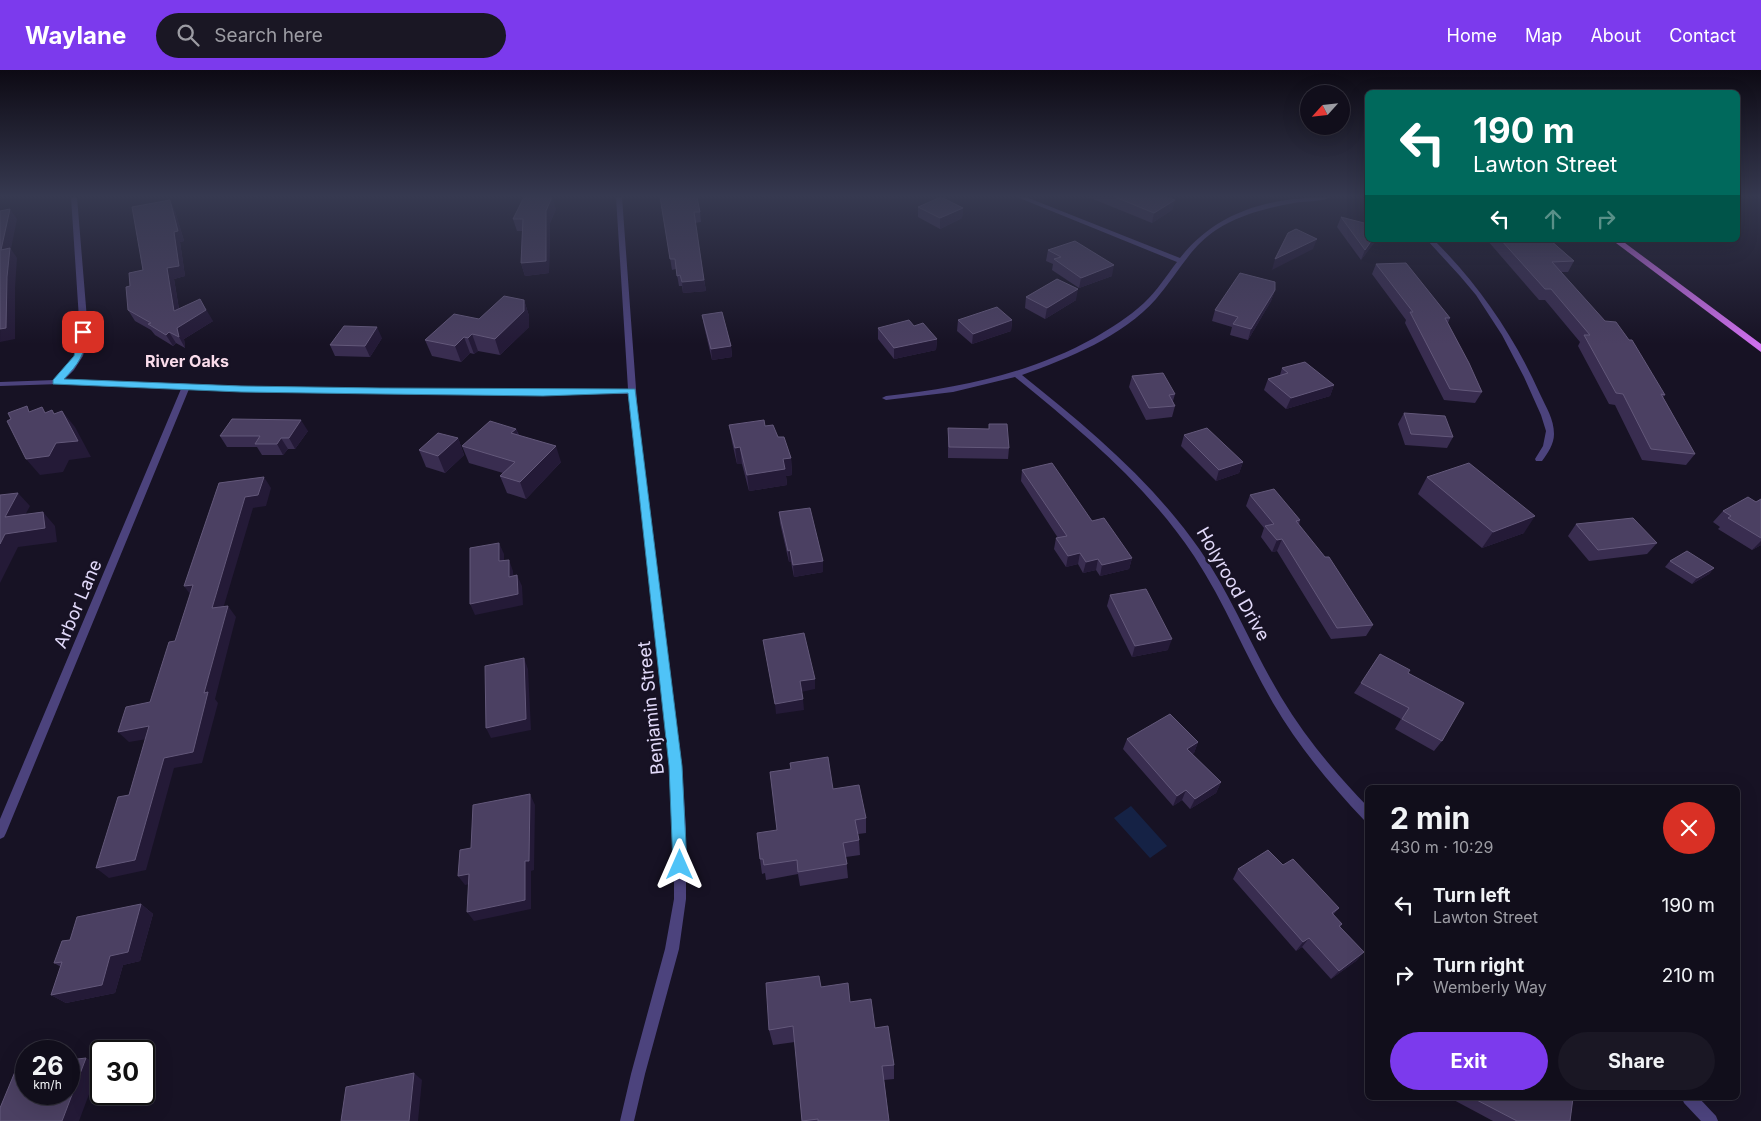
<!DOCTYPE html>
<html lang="en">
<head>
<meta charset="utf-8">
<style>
  body { margin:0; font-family:Inter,sans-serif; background:#1a1724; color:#f1f3f6; height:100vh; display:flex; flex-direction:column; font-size:19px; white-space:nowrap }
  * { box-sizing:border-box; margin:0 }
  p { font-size:16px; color:#9c9ca3 }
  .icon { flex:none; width:28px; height:28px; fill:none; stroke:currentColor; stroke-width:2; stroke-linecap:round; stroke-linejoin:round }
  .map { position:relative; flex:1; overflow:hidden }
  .panel { position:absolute; left:1365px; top:715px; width:375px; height:315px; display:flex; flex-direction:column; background:#110e1b; border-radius:8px; box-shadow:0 5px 20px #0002,0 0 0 1px #302e3a }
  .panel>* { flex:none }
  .guide { position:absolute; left:1365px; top:20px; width:375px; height:152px; border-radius:8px; box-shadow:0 5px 20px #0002,0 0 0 1px #302e3a; background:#00695c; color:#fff; overflow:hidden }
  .needle { width:32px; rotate:243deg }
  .fabs { position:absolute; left:1300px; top:15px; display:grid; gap:10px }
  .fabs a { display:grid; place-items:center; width:50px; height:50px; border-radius:50%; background:#110e1b; box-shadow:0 5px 20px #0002,0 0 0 1px #302e3a; font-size:25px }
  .speed { position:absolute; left:15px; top:970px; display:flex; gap:10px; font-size:25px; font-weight:700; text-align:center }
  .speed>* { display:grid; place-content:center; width:65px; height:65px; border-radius:50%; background:#110e1b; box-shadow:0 5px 20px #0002,0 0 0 1px #302e3a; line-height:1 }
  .speed small { font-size:12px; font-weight:400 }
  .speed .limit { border:2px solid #111; border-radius:8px; background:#fff; color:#111 }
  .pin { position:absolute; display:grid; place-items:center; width:42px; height:42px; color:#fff; margin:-21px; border-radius:10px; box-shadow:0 2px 8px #0006 }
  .me { position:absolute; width:55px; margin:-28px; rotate:0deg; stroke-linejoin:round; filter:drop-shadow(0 0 4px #0008) }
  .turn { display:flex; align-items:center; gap:18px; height:105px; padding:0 25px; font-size:22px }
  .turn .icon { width:65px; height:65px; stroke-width:2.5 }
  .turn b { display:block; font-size:35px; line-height:42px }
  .lanes { display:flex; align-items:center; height:48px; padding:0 25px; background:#0003; justify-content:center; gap:25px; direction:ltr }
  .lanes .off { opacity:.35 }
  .round { display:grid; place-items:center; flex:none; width:52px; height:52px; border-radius:26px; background:#1a1724 }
  .overview { display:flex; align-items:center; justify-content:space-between; height:85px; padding:0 25px }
  h1 { font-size:30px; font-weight:700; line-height:38px }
  .button { display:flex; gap:10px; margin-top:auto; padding:10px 25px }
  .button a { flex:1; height:58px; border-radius:30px; background:#7c3aed; color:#fff; font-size:20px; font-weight:700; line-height:58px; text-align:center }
  .button a+a { background:#1a1724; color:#f1f3f6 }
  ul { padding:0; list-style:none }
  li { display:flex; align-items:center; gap:15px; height:70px; padding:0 25px }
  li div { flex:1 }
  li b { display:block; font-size:19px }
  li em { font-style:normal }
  header { display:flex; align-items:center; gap:30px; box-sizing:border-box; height:70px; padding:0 25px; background:#7c3aed; color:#fff }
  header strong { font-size:24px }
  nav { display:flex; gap:28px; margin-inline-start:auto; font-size:18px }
  .search { width:350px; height:45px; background:#1a1724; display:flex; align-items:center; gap:12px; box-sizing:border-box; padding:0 18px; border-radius:28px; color:#9c9ca3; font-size:19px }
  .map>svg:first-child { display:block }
  .water { fill:#152245 }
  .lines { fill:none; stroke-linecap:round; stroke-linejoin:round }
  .minor { fill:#4c437d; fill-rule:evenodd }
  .primary { fill:#cd6fec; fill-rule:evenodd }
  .wall { fill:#392d50 }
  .shaded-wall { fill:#241a37 }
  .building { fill:#4b4062; stroke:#63587a }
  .route { fill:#4fc3f7; stroke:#337fa1 }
  .labels { text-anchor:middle; stroke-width:5; stroke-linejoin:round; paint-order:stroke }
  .far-neighbourhood-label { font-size:16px; font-weight:bold; fill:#fadceb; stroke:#171224 }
  .street-label { font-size:18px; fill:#e2dafa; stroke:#171224 }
</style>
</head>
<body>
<header>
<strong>Waylane</strong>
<div class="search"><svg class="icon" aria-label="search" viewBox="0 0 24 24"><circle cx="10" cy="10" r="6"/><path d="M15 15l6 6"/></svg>Search here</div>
<nav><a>Home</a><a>Map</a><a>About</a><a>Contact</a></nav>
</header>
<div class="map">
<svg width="1761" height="1051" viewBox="0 0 1761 1051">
  <rect width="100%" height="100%" fill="#171224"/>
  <!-- water -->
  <path class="water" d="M1131,736L1167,776L1150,788L1114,748Z"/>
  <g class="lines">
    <!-- minor -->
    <g class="minor">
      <path d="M71,127H77L87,249L86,275L83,286L74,300L64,310L340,319L486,320L628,319L616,127H622L638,346L682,696L686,760V829L679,879L645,1004L634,1051H620L631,1004L665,879L674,829V760L670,696L628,324L437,325L189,319L6,763L4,767L0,769V749L181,319L60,314L0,316V312L55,310L68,296L75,286L78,275L79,249Z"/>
      <path d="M1017,127H1026L1180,188C1218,140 1272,127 1331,127C1322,132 1305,131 1294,133C1266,138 1239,145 1216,160C1190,177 1176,206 1156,229C1122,267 1069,288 1022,305C1087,357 1152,411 1200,480C1232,526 1252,579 1281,627C1305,667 1335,703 1368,737V751L1364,750C1330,714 1298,676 1273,633C1245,585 1225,533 1194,486C1147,415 1080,360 1015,307L953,322L886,330L882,328L886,326C959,318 1029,304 1094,268C1111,258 1129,247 1144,233C1157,221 1166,206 1177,192Z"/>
      <path d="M1427,170H1434C1479,215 1514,266 1540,324C1546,337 1554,349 1554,364C1554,374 1548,383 1542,391H1536L1535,389L1543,376L1546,361L1541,345L1524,307L1502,265L1476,225L1460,206Z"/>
      <path d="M1682,1028H1699L1716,1046L1718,1051H1701L1684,1033Z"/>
    </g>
    <!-- primary -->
    <path class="primary" d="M1612,170H1621L1761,274V282Z"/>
  </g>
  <!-- wall -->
  <g class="wall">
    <path d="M660,127L700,142L701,152L695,153L706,221L683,223L682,216H679L676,199L672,200Z"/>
    <path d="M1088,127H1167L1175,130L1172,140L1152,153Z"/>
    <path d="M918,137L963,138L962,148L940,159L918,147Z"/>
    <path d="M556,139L550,153L549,203L525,206L521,193L522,161H517L513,149Z"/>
    <path d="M175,141L184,171L180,172L185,206L174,209L179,239L213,251L184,269L185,278L176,273L173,276L155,265L151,260L135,251L128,240L130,216L143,200Z"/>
    <path d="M1341,147L1376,170L1361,190L1337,157Z"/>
    <path d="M1487,170H1550L1574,191L1568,202H1561L1665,325L1663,327L1695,384L1686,395L1642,390L1615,335L1609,334L1578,276L1580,272L1545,230H1539Z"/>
    <path d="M1048,180L1112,206L1079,218L1052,200L1053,194L1046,191Z"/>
    <path d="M1376,194L1450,248L1448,253L1482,322L1475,333L1444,330L1405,253L1406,250L1372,204Z"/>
    <path d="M1275,220L1271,231L1248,270L1230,265L1232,257L1212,251L1215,240Z"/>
    <path d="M1026,227L1076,230L1045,249L1025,238Z"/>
    <path d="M524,230L529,246V257L500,285L478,281L474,284L470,283L461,292L432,286L425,270L479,249Z"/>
    <path d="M702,245L731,276L732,287L712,290L704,256Z"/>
    <path d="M958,250H1012L1011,261L972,274L957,261Z"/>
    <path d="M914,256L937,269L936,280L894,289L878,269V258Z"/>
    <path d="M382,268L370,287L335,286L330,275Z"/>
    <path d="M1282,298L1334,315L1330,326L1286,339L1264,320L1268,309L1280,305Z"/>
    <path d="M1132,306L1175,324L1173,331L1175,336L1172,347L1146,350L1129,317Z"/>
    <path d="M1404,343L1453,367L1447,378L1405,375L1398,354Z"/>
    <path d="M989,354L1009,378L1008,389L948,388V358L989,359Z"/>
    <path d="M729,355L765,356L778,367L791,388L792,405L786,406L787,415L749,421L742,394H737L732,372Z"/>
    <path d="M516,359L519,365L561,392L526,429L507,423L500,406L503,403L469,393L462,376Z"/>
    <path d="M308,361L295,379H288L283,385H262L257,377H227L220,366Z"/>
    <path d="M1184,365L1243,392L1239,403L1216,411L1181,376Z"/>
    <path d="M458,368L464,385L445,403L426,397L419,380Z"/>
    <path d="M1022,400L1092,451L1132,488L1129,499L1100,506L1096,500L1083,503L1078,494L1066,497L1054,479L1056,468H1058L1021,411Z"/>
    <path d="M1427,407L1524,463L1482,478L1418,424Z"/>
    <path d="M1250,425L1300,450L1299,455L1373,555L1366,566L1331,569L1277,481L1272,482L1261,467L1264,458L1246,436Z"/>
    <path d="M1761,429V475L1752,480L1718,459L1720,457L1713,452L1723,441L1756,432Z"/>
    <path d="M779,442L823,502L794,507L791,492H789L780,453Z"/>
    <path d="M1576,454L1657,473L1647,484L1589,491L1568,466Z"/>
    <path d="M1670,491L1714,498L1709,504L1692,514L1665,497Z"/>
    <path d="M1110,525L1168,580L1132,587L1107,536Z"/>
    <path d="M1408,603L1442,671L1434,681L1395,659L1401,649L1354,623L1361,613Z"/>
    <path d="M1127,669L1198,672L1194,683L1192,684L1221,712L1216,723L1190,739L1182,730L1173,736L1123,679Z"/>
    <path d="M833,719L866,748V763L858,764L859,770L860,785L846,787L848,808L800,816L798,804L766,810L765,803L762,804L760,789L777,760Z"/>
    <path d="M1283,795L1339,838L1333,845L1342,854L1340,857L1364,882L1356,891L1331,909L1302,877L1296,881L1233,809L1238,799Z"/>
    <path d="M141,834L153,844L140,891L123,895L115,923L66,933L51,925L61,897L54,893L70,870Z"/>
    <path d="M821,917L850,932L875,958L894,995V1009L884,1010L889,1051H802L795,972L773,975L769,960Z"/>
    <path d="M1450,1028H1573L1570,1051H1493Z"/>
  </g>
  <!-- shaded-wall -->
  <g class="shaded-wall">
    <path d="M552,127L556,139L550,153L549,203L525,206L521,193Z"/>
    <path d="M888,127H899L888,130Z"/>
    <path d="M170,130L175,141L184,171L180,172L185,206L174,209L181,252L174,241L167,198Z"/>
    <path d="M1175,130L1172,140L1152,153L1154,143Z"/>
    <path d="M963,138L962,148L940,159V148Z"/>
    <path d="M10,139L17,149L11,179L17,188L15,218V269L0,272L1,180Z"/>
    <path d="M1317,169L1313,179L1272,200L1275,189Z"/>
    <path d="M1372,170H1376L1361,190L1365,180Z"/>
    <path d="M1114,195L1112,206L1079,218L1081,208Z"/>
    <path d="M704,210L706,221L683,223L682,212Z"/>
    <path d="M1078,219L1076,230L1045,249L1047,238Z"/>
    <path d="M1275,220L1271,231L1248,270L1251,259Z"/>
    <path d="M200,229L213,251L184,269L185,278L179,267L177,258Z"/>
    <path d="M524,230L529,246V257L500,285L495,269Z"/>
    <path d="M1012,250L1011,261L972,274L973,264Z"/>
    <path d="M377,257L382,268L370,287L365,276Z"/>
    <path d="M169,262L176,273L173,276L166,265Z"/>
    <path d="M472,264L478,281L474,284L468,268Z"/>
    <path d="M464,267L470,283L461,292L455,276Z"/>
    <path d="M937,269L936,280L894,289V278Z"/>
    <path d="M731,276L732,287L712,290L711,279Z"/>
    <path d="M1334,315L1330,326L1286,339L1291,328Z"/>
    <path d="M62,341L75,357L91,387L69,390L63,402L40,405L26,389Z"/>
    <path d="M301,350L308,361L295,379L289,368Z"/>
    <path d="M516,359L522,375L511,363Z"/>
    <path d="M281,368L288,379L283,385L277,374Z"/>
    <path d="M458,368L464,385L445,403L438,386Z"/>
    <path d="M556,376L561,392L526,429L520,412Z"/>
    <path d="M740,377L742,394H737L735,378Z"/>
    <path d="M791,388L792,405L786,406L787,415L749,421L747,405L783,389Z"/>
    <path d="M1243,392L1239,403L1216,411L1219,400Z"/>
    <path d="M264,407L271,418L266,436L253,438L220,549L212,538L245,427Z"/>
    <path d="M18,423L30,436L17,460L5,447Z"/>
    <path d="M43,442L55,456L57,472L18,477L0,513V474L5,464Z"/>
    <path d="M1535,446L1524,463L1482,478L1493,462Z"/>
    <path d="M1282,469L1277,481L1272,482L1277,470Z"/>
    <path d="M1761,471V475L1752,480Z"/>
    <path d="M499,473L504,484V502L499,491Z"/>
    <path d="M790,480L791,492H789L788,481Z"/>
    <path d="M1080,483L1078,494L1066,497L1068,486Z"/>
    <path d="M1132,488L1129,499L1100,506L1102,495Z"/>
    <path d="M1098,489L1096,500L1083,503L1086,492Z"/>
    <path d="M509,490L513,501L514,518L509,507Z"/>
    <path d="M823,491V502L794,507L793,495Z"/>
    <path d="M1714,498L1709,504L1692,514L1697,508Z"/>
    <path d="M517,505L522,516L523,535L475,545L470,534Z"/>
    <path d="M193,515L192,527L184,516Z"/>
    <path d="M228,536L236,547L215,629L218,633L202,693L174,698L146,800L109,808L96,798L204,623Z"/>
    <path d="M1172,569L1168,580L1132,587L1135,576Z"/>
    <path d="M524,588L528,599L531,660L491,668L486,658Z"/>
    <path d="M815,609V619L801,622L800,611Z"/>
    <path d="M803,629L804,640L776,644L775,634Z"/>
    <path d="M149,656L159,667L129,672L118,662Z"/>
    <path d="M1198,672L1194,683L1183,689L1187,679Z"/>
    <path d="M1221,712L1216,723L1190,739L1195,729Z"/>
    <path d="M1186,720L1182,730L1173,736L1177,726Z"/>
    <path d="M530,724L535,735L534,800L531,801V839L474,851L467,842L525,791Z"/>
    <path d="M469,804L476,813L465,815L458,806Z"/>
    <path d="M141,834L153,844L140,891L123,895L115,923L66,933L51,925L110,886Z"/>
    <path d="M1309,868L1302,877L1296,881L1303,872Z"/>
    <path d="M1364,882L1356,891L1331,909L1339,901Z"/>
    <path d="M86,988L100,995L79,1051H62Z"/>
    <path d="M414,1003L422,1010L418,1051H409Z"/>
  </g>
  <!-- building -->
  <g class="building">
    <path d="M524,127H552L546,141V191L521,193L523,149H513Z"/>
    <path d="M660,127H697L700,142H694L704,210L682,212L680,205L677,206L675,189H670Z"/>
    <path d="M941,127L963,138L940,148L918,137Z"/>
    <path d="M1115,127H1167L1175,130L1154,143Z"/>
    <path d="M170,130L178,161L174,162L179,196L167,198L174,241L200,229L206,240L177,258L179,267L169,262L166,265L148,254L151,253L128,240L126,217L130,216L129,203L143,200L132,137Z"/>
    <path d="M10,139L1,180L10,178L7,207L6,258L0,259V141Z"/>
    <path d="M1341,147L1368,154V170H1372L1365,180Z"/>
    <path d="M1296,159L1317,169L1275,189L1288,163Z"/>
    <path d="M1501,170H1550L1574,191L1552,192L1605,251L1616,252L1629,270H1632L1665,325L1661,324L1695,384L1651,379L1623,324L1616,323L1584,265H1590L1551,219H1545Z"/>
    <path d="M1075,171L1114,195L1081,208L1054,189L1061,187L1048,180Z"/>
    <path d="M1406,193L1450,248H1445L1469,293L1482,322L1450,319L1410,242H1413L1376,194Z"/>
    <path d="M1240,203L1275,212V220L1251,259L1233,254L1238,247L1215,240Z"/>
    <path d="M1057,209L1078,219L1047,238L1026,227Z"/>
    <path d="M504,226L524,230V241L495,269L472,264L468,268L464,267L455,276L425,270L454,244L479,249Z"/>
    <path d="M997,237L1012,250L973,264L958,250Z"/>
    <path d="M722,242L731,276L711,279L702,245Z"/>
    <path d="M909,250L914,256L923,253L937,269L894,278L878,258Z"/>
    <path d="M344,256L377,257L365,276L330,275Z"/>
    <path d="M1305,292L1334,315L1291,328L1268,309L1288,303L1282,298Z"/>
    <path d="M1163,303L1175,324L1169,325L1175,336L1149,338L1132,306Z"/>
    <path d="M27,336L29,342L42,337L45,343L52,340L54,344L62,341L78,371L56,373L49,386L26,389L7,351L11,349L8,343Z"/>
    <path d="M1404,343L1445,346L1453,367L1411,364Z"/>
    <path d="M232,349L301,350L289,368H281L277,374H255L260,366H220Z"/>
    <path d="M764,350L765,356L773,355L778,367H784L791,388L783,389L785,399L747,405L740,377L735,378L729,355Z"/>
    <path d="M490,351L516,359L511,363L556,376L520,412L500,406L515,392L462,376Z"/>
    <path d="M989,354H1007L1009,378L949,377L948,358L989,359Z"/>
    <path d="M1207,358L1243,392L1219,400L1184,365Z"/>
    <path d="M438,363L458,368L438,386L419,380Z"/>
    <path d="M1052,393L1092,451L1104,448L1132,488L1102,495L1098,489L1086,492L1080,483L1068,486L1056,468L1067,466L1022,400Z"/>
    <path d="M1469,393L1535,446L1493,462L1427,407Z"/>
    <path d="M264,407L258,425L245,427L212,538L228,536L204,623L208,622L193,682L164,688L135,790L96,798L118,727L129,725L149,656L118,662L126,637L150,632L169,572L175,571L193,515L184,516L219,413Z"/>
    <path d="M1274,419L1300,450L1296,451L1325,487H1329L1373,555L1337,558L1282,469L1277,470L1265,456L1274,454L1250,425Z"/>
    <path d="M18,423L5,447L43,442L45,458L5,464L0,474V425Z"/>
    <path d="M1748,427L1756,432L1761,429V468L1728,448L1731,446L1723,441Z"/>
    <path d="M810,438L823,491L793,495L790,480L788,481L779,442Z"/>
    <path d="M1633,448L1657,473L1598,480L1576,454Z"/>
    <path d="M499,473V491L509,490V507L517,505L518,524L470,534V478Z"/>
    <path d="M1687,481L1714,498L1697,508L1670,491Z"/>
    <path d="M1146,519L1172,569L1135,576L1110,525Z"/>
    <path d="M804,563L815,609L800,611L803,629L775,634L763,570Z"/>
    <path d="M1380,584L1410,600L1408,603L1464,633L1442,671L1402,649L1409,638L1361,613Z"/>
    <path d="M524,588L526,649L486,658L485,596Z"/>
    <path d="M1170,644L1198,672L1187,679L1221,712L1195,729L1186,720L1177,726L1127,669Z"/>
    <path d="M828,687L833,719L859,715L866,748L855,750L859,770L843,773L847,794L798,802L797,790L764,795L763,789H760L757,763L777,760L770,702L791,699L790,693Z"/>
    <path d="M530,724L529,791H525V830L467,842L469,804L458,806L460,780L471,778L473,735Z"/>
    <path d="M1268,780L1283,795L1293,789L1339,838L1332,843L1342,854L1339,856L1364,882L1339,901L1309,868L1303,872L1238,799Z"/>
    <path d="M141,834L128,882L110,886L102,915L51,925L62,892L54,893L62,871L70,870L77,847Z"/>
    <path d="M819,906L821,917L848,913L850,932L871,929L875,958L888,956L894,995L882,996L889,1051H818V1049L802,1051L793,956L769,960L766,913Z"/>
    <path d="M86,988L62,1051H0V1038L17,997L26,996V1024H69V990Z"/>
    <path d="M414,1003L409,1051H341L346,1017Z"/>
    <path d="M1473,1028H1573L1570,1051H1517Z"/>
  </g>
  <!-- sky -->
  <linearGradient id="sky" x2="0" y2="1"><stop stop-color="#0d0a14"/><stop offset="0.46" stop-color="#363950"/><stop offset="1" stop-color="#363950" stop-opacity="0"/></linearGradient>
  <rect width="1761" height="274" fill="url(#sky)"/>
  <!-- route -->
  <path class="route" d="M80,260L87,262C86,283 78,295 64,309L241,316L380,318L635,319L682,696L687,795L685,800L680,801L675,800L673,795L669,696L628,323L543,326L380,324L241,322L53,314V310L74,286Z"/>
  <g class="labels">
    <!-- far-neighbourhood labels -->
    <g class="far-neighbourhood-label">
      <text x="187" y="297">River Oaks</text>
    </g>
    <!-- street labels -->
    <g class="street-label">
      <text transform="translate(1233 514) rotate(60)" y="6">Holyrood Drive</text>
      <text transform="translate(78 534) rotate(-67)" y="6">Arbor Lane</text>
      <text transform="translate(651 638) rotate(-96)" y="6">Benjamin Street</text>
    </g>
  </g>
</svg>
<div class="fabs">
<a><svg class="needle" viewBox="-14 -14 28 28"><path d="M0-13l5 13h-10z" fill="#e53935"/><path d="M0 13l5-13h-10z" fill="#9c9ca3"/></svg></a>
</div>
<div class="speed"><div>26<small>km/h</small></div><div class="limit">30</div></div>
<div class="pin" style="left:83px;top:262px;background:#d93025"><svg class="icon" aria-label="arrive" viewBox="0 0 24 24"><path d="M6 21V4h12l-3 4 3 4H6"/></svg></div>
<svg class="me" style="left:680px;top:795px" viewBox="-20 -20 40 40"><path d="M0-17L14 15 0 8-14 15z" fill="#4fc3f7" stroke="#fff" stroke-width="4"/></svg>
<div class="guide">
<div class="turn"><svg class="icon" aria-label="left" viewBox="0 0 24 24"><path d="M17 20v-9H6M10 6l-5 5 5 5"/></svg><div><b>190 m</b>Lawton Street</div></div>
<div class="lanes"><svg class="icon" aria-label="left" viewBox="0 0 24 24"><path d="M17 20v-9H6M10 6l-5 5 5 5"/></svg><svg class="icon off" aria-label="ahead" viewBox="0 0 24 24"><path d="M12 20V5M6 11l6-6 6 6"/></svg><svg class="icon off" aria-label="right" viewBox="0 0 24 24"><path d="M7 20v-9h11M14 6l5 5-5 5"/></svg></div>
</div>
<section class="panel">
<div class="overview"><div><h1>2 min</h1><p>430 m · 10:29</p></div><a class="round" style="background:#d93025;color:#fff"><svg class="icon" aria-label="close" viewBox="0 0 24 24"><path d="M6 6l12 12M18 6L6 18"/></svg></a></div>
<ul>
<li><svg class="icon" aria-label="left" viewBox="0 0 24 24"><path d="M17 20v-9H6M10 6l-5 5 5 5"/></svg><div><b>Turn left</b><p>Lawton Street</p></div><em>190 m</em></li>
<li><svg class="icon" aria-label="right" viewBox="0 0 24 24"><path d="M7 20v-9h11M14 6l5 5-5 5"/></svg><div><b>Turn right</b><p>Wemberly Way</p></div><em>210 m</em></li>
</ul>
<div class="button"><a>Exit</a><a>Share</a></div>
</section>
</div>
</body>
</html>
